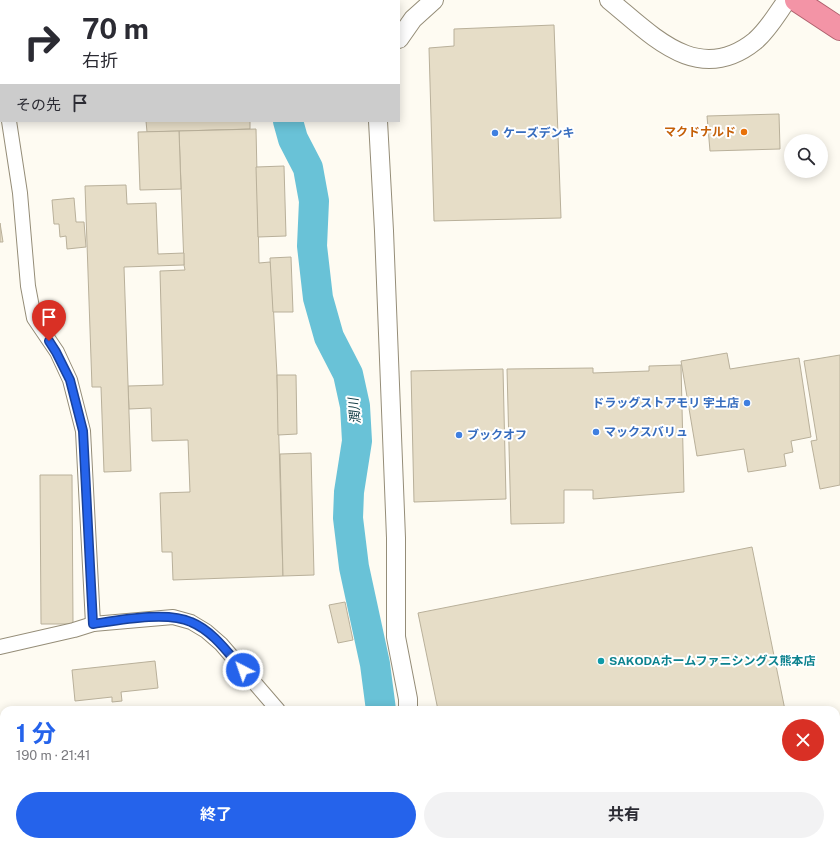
<!DOCTYPE html>
<html lang="ja">
<head>
<meta charset="utf-8">
<style>
  body { margin:0; font-family:"Public Sans","Noto Sans JP",sans-serif; background:#f2f2f3; color:#2b2b33; height:100vh; display:flex; flex-direction:column; font-size:15px; white-space:nowrap }
  * { box-sizing:border-box; margin:0 }
  p { font-size:13px; color:#7c7c81 }
  .icon { flex:none; width:22px; height:22px; fill:none; stroke:currentColor; stroke-width:2; stroke-linecap:round; stroke-linejoin:round }
  .map { position:relative; flex:1; overflow:hidden }
  .side { position:absolute; left:0px; top:706px; width:840px; height:140px; display:flex; flex-direction:column; background:#fff; border-radius:12px 12px 0 0; box-shadow:0 2px 10px #0003 }
  .side>* { flex:none }
  .top-card { position:absolute; left:0px; top:0px; width:400px; height:122px; box-shadow:0 2px 10px #0003; background:#fff; color:#2b2b33; overflow:hidden }
  .buttons { position:absolute; left:784px; top:134px; display:grid; gap:8px }
  .buttons a { display:grid; place-items:center; width:44px; height:44px; border-radius:50%; background:#fff; box-shadow:0 2px 10px #0003; font-size:20px }
  .pin { position:absolute; display:grid; place-items:center; width:34px; height:34px; color:#fff; margin:-41px -17px; border-radius:50% 50% 50% 0; rotate:-45deg; box-shadow:0 0 4px #0007 }
  .pin .icon { rotate:45deg }
  .me { position:absolute; width:44px; margin:-22px; rotate:319deg; stroke-linejoin:round; filter:drop-shadow(0 0 3px #0008) }
  .turn { display:flex; align-items:center; gap:14px; height:84px; padding:0 16px; font-size:18px }
  .turn .icon { width:52px; height:52px; stroke-width:2.5 }
  .turn b { display:block; font-size:28px; line-height:34px }
  .then { display:flex; align-items:center; height:38px; padding:0 16px; background:#0003; gap:8px; font-size:15px }
  .round { display:grid; place-items:center; flex:none; width:42px; height:42px; border-radius:21px; background:#f2f2f3 }
  .head { display:flex; align-items:center; justify-content:space-between; height:68px; padding:0 16px }
  h1 { font-size:24px; font-weight:700; line-height:30px; color:#2563eb }
  .button { display:flex; gap:8px; margin-top:auto; padding:8px 16px }
  .button a { flex:1; height:46px; border-radius:24px; background:#2563eb; color:#fff; font-size:16px; font-weight:700; line-height:46px; text-align:center }
  .button a+a { background:#f2f2f3; color:#2b2b33 }
  .map>svg:first-child { display:block }
  .lines { fill:none; stroke-linecap:round; stroke-linejoin:round }
  .river { stroke:#69c2d7; stroke-width:30 }
  .building { fill:#e6ddc7; stroke:#b9b09a }
  .minor-casing { stroke:#958d78; stroke-width:16 }
  .tertiary-casing { stroke:#958d78; stroke-width:20 }
  .trunk-casing { stroke:#af606d; stroke-width:24 }
  .minor { stroke:#fff; stroke-width:14 }
  .tertiary { stroke:#fff; stroke-width:18 }
  .trunk { stroke:#f394a6; stroke-width:22 }
  .route-casing { stroke:#184099; stroke-width:10 }
  .route { stroke:#2563eb; stroke-width:7 }
  .food-dot { fill:#e8710a; stroke:#fff; stroke-width:1.5 }
  .shop-dot { fill:#3f7fe0; stroke:#fff; stroke-width:1.5 }
  .culture-dot { fill:#0f9aa8; stroke:#fff; stroke-width:1.5 }
  .labels { text-anchor:middle; stroke-width:4; stroke-linejoin:round; paint-order:stroke }
  .food-label { font-size:12px; font-weight:bold; fill:#c56008; stroke:#fff; text-anchor:end }
  .shop-label { font-size:12px; font-weight:bold; fill:#366cbe; stroke:#fff; text-anchor:start }
  .culture-label { font-size:12px; font-weight:bold; fill:#0d838f; stroke:#fff; text-anchor:start }
  .water-label { font-size:13px; font-style:italic; fill:#0e3942; stroke:#fff }
</style>
</head>
<body>
<div class="map">
<svg width="840" height="846" viewBox="0 0 840 846">
  <rect width="100%" height="100%" fill="#fefbf2"/>
  <g class="lines">
    <!-- river -->
    <g class="river">
      <path d="M325,1V0"/>
      <path d="M288,121L293,139L308,168L314,201L312,246L318,298L329,337L348,374L355,406L357,441L349,492L348,518L354,567L375,664L381,710"/>
      <path d="M360,846L361,842"/>
    </g>
  </g>
  <!-- building -->
  <g class="building">
    <rect x="143" y="0" width="95" height="1"/>
    <path d="M554,25L561,218L434,221L429,48L454,46V29Z"/>
    <path d="M779,114L780,149L710,151L707,116Z"/>
    <path d="M146,121H250V129L147,132Z"/>
    <path d="M256,129L259,263L270,262L271,264L277,375L283,576L173,580L172,552H162L160,493L190,492L188,440L152,441L151,408L129,409L128,386L163,385L160,271L185,270L184,265L179,131Z"/>
    <path d="M179,131L181,189L140,190L138,132Z"/>
    <path d="M284,166L286,236L258,237L256,167Z"/>
    <path d="M126,185L127,204L156,203L158,254L184,253V265L124,267L131,471L104,472L101,387H92L85,186Z"/>
    <path d="M74,198L76,222H84L86,247L67,249L66,236L60,237L59,224H54L52,200Z"/>
    <path d="M0,223L3,242H0Z"/>
    <path d="M291,257L293,312H273L270,258Z"/>
    <path d="M727,353L730,369L799,358L811,437L791,441L793,452L784,454L786,466L748,472L744,449L697,456L681,361Z"/>
    <path d="M840,355V485L820,489L811,441L817,440L804,361Z"/>
    <path d="M681,365L684,492L593,499V490H564V523L511,524L507,369L593,368V373L649,371V366Z"/>
    <path d="M503,369L506,499L414,502L411,371Z"/>
    <path d="M277,375H296L297,434L278,435Z"/>
    <path d="M311,453L314,575L283,576L280,454Z"/>
    <path d="M40,475H72L73,624H41Z"/>
    <path d="M752,547L785,710H438L418,613Z"/>
    <path d="M345,602L353,640L338,643L329,605Z"/>
    <path d="M155,661L158,688L121,692L122,701L112,702V697L75,701L72,670Z"/>
    <path d="M840,816V846H833L832,842H836V817Z"/>
    <path d="M24,842H58V844H49V846H24Z"/>
    <rect x="110" y="842" width="27" height="4"/>
    <path d="M147,842H175L147,844Z"/>
    <rect x="70" y="843" width="30" height="3"/>
  </g>
  <g class="lines">
    <!-- minor casing -->
    <g class="minor-casing">
      <g id="minor">
        <path d="M0,74L1,79"/>
        <path d="M9,121L20,193L28,286L34,318L57,352L70,380L83,431L93,624"/>
        <path d="M0,647L74,630L93,624L173,617L191,622L206,631L221,644L278,710"/>
        <path d="M836,788H840"/>
        <path d="M4,846V833"/>
      </g>
    </g>
    <!-- tertiary casing -->
    <g class="tertiary-casing">
      <g id="tertiary">
        <path d="M609,0C652,35 698,87 755,41C768,30 777,14 787,0"/>
        <path d="M399,39L413,19L434,0"/>
        <path d="M378,121L384,231L396,538V637L408,699V710"/>
      </g>
    </g>
    <!-- trunk casing -->
    <g class="trunk-casing">
      <path id="trunk" d="M796,0L840,29"/>
    </g>
    <!-- minor -->
    <use href="#minor" class="minor"/>
    <!-- tertiary -->
    <use href="#tertiary" class="tertiary"/>
    <!-- trunk -->
    <use href="#trunk" class="trunk"/>
  </g>
  <g class="lines">
    <!-- route casing -->
    <g class="route-casing">
      <path id="route" d="M49,341L56,352L70,380L83,431L93,624C120,620 167,611 191,622C213,631 228,653 243,670"/>
    </g>
    <!-- route -->
    <use href="#route" class="route"/>
  </g>
  <!-- markers -->
  <circle class="food-dot" cx="744" cy="132" r="4"/>
  <g class="shop-dot">
    <circle cx="495" cy="133" r="4"/>
    <circle cx="747" cy="403" r="4"/>
    <circle cx="596" cy="432" r="4"/>
    <circle cx="459" cy="435" r="4"/>
  </g>
  <circle class="culture-dot" cx="601" cy="661" r="4"/>
  <g class="labels">
    <!-- food labels -->
    <g class="food-label">
      <text x="736" y="136">マクドナルド</text>
    </g>
    <!-- shop labels -->
    <g class="shop-label">
      <text x="503" y="137">ケーズデンキ</text>
      <text x="739" y="407" text-anchor="end">ドラッグストアモリ 宇土店</text>
      <text x="604" y="436">マックスバリュ</text>
      <text x="467" y="439">ブックオフ</text>
    </g>
    <!-- culture labels -->
    <g class="culture-label">
      <text x="609" y="665">SAKODAホームファニシングス熊本店</text>
    </g>
    <!-- water labels -->
    <g class="water-label">
      <text transform="translate(354 411) rotate(-96)" y="5">潤川</text>
    </g>
  </g>
</svg>
<div class="buttons">
<a><svg class="icon" aria-label="search" viewBox="0 0 24 24"><circle cx="10" cy="10" r="6"/><path d="M15 15l6 6"/></svg></a>
</div>
<div class="pin" style="left:49px;top:341px;background:#d93025"><svg class="icon" aria-label="arrive" viewBox="0 0 24 24"><path d="M6 21V4h12l-3 4 3 4H6"/></svg></div>
<svg class="me" style="left:243px;top:670px" viewBox="-20 -20 40 40"><circle r="17" fill="#2563eb" stroke="#fff" stroke-width="3"/><path d="M0-11L8 9 0 5-8 9z" fill="#fff"/></svg>
<div class="top-card">
<div class="turn"><svg class="icon" aria-label="right" viewBox="0 0 24 24"><path d="M7 20v-9h11M14 6l5 5-5 5"/></svg><div><b>70 m</b>右折</div></div>
<div class="then">その先<svg class="icon" aria-label="arrive" viewBox="0 0 24 24"><path d="M6 21V4h12l-3 4 3 4H6"/></svg></div>
</div>
<section class="side">
<div class="head"><div><h1>1 分</h1><p>190 m · 21:41</p></div><a class="round" style="background:#d93025;color:#fff"><svg class="icon" aria-label="close" viewBox="0 0 24 24"><path d="M6 6l12 12M18 6L6 18"/></svg></a></div>
<div class="button"><a>終了</a><a>共有</a></div>
</section>
</div>
</body>
</html>
